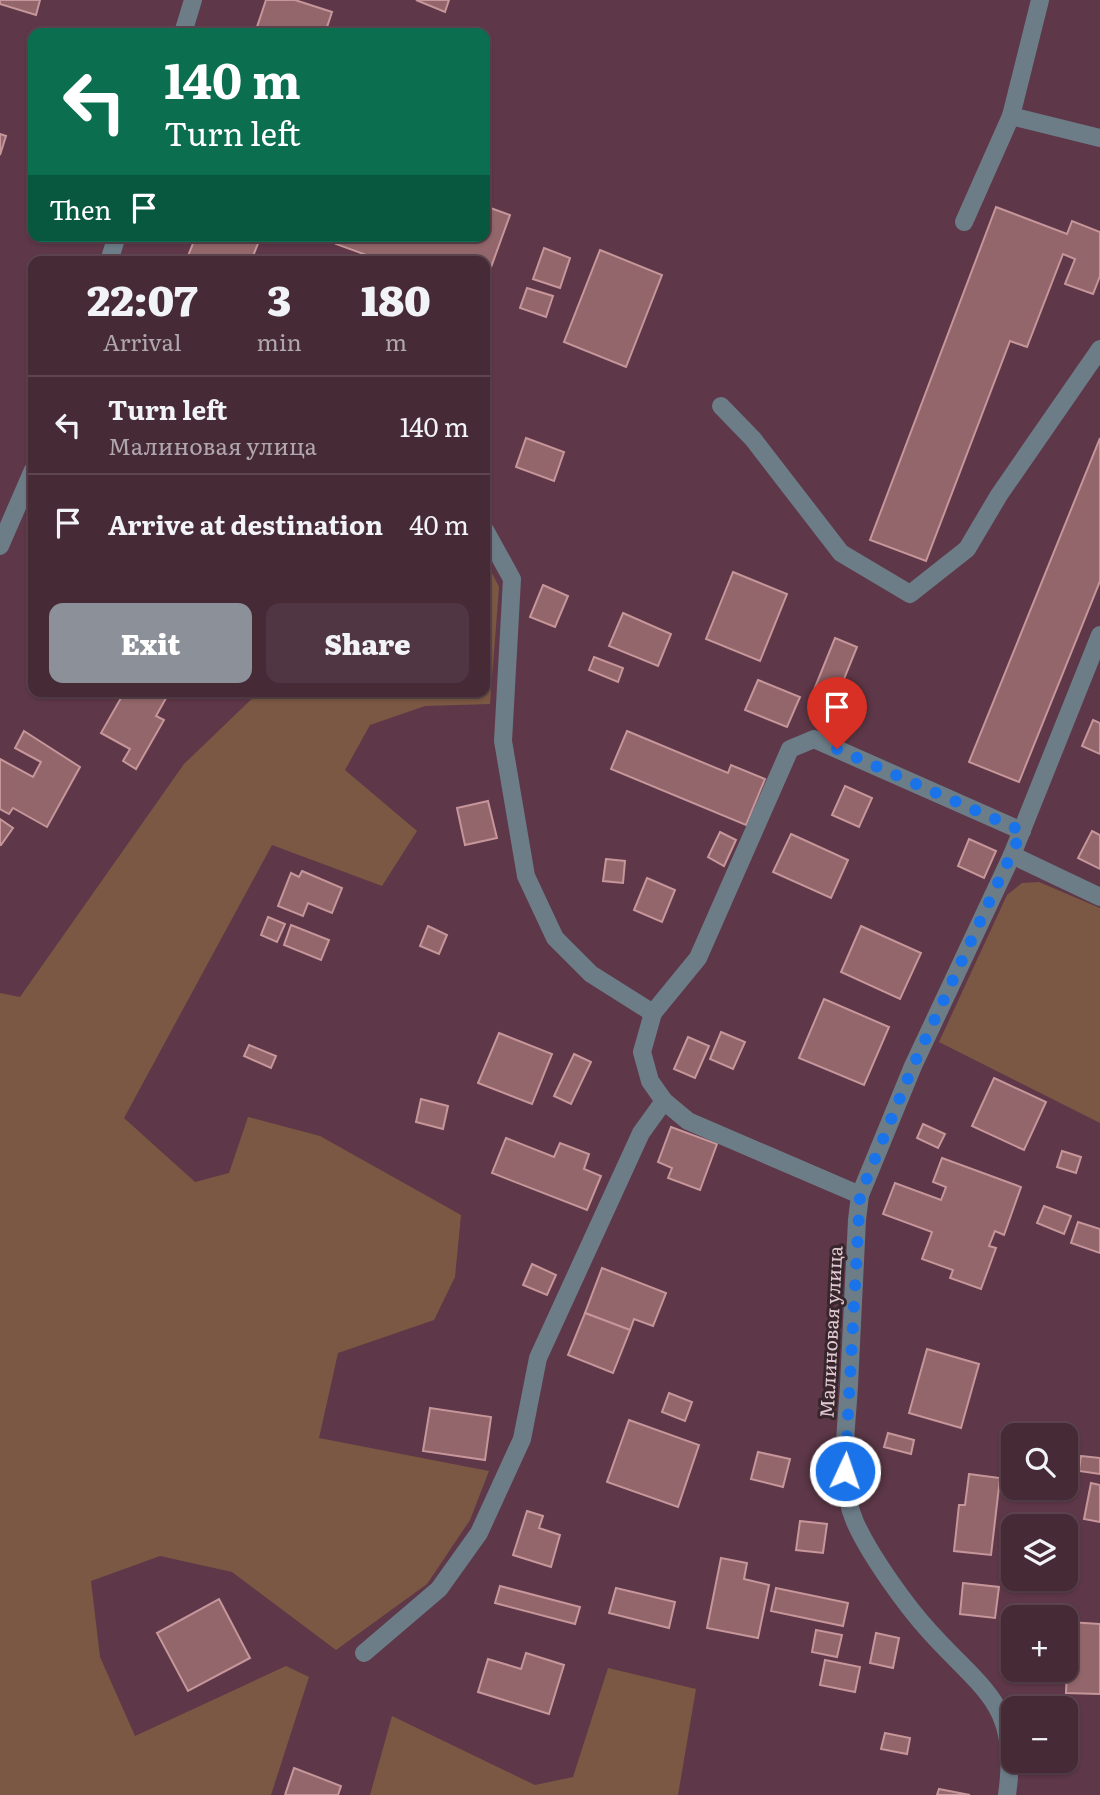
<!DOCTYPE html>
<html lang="en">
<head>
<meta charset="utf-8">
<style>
  body { margin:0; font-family:Literata,serif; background:#503642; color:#f1f3f6; height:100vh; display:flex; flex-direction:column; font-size:26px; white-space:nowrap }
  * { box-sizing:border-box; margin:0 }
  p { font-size:23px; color:#b0a7ad }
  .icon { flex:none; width:38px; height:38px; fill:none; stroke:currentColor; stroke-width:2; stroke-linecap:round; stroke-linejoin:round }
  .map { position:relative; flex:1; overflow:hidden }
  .side { position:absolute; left:28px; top:256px; width:462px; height:441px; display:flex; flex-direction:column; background:#462a36; border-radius:14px; box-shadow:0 2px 5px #0004,0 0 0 2px #5e4651 }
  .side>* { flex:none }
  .guide { position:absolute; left:28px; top:28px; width:462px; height:214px; border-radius:14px; box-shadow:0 2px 5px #0004,0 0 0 2px #5e4651; background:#0b6e4f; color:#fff; overflow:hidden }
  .buttons { position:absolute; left:1001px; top:1423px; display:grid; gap:14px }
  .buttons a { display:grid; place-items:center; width:77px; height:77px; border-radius:14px; background:#462a36; box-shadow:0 2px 5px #0004,0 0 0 2px #5e4651; font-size:35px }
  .pin { position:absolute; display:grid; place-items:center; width:60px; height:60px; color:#fff; margin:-72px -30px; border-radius:50% 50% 50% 0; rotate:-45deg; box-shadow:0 0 7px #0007 }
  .pin .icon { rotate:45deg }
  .me { position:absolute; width:77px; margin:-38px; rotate:3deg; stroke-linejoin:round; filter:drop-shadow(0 0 5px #0008) }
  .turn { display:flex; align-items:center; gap:24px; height:147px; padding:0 21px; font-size:32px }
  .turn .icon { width:91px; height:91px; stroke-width:2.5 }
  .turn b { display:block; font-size:49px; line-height:60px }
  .then { display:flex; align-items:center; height:66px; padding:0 21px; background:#0003; gap:14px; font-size:26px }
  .eta { display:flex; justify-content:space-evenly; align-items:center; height:119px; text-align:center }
  .eta b { font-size:42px; font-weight:800; line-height:49px }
  .primary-button { display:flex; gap:14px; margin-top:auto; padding:14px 21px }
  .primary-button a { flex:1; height:80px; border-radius:14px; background:#8c9099; color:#fff; font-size:28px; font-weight:800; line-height:80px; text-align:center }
  .primary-button a+a { background:#503642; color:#f1f3f6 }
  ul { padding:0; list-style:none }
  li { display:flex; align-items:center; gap:21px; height:98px; padding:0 21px; border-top:2px solid #5e4651 }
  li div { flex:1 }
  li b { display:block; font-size:26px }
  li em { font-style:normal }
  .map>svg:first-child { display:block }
  .green { fill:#7b5843 }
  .building { fill:#92666a; stroke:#c6969a; stroke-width:2 }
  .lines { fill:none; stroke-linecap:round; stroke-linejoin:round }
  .minor { stroke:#6c7d88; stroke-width:18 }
  .route { stroke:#1a73e8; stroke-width:12; stroke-dasharray:0 21.6 }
  .labels { text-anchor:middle; stroke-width:6; stroke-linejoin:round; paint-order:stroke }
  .street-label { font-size:19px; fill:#e2cad3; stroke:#38262d }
</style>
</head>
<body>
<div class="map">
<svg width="1100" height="1795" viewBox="0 0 1100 1795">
  <rect width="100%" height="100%" fill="#5e3848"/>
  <!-- green -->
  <g class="green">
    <path d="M485,559L499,587L490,704L425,706L370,725L345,770L417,831L382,886L272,845L124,1118L195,1182L229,1173L248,1117L320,1136L461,1215L455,1277L434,1320L338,1353L319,1438L489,1471L470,1520L427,1584L336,1650L232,1572L160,1556L91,1581L100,1657L135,1736L286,1666L309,1677L271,1795H0V993L20,997L184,764L260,691H485Z"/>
    <path d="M1039,882L1100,908V1123L939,1042L1007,895L1022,883Z"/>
    <path d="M608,1668L696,1689L678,1795H370L392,1716L535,1785L573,1777Z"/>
  </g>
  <!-- building -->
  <g class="building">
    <path d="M0,0H40L36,15L0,4Z"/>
    <path d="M266,0H295L332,12L325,33H255Z"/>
    <path d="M416,0H449L445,12Z"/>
    <path d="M0,134L6,136L0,155Z"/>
    <path d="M485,206L510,215L490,270L485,268V261H383L336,244L339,236H485Z"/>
    <path d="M996,207L1067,234L1072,221L1100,232V276L1093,294L1065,284L1075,259L1063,254L1027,347L1010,341L926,561L870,540Z"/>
    <path d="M196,236H261L251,261H186Z"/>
    <path d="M544,248L570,258L560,288L533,279Z"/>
    <path d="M600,250L662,275L626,367L564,342Z"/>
    <path d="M527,288L553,296L546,317L520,308Z"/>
    <path d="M526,438L564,452L554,481L516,467Z"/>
    <path d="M1100,438V581L1019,782L969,762Z"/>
    <path d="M733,572L787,594L760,661L706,639Z"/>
    <path d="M543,585L568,596L555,627L530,617Z"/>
    <path d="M623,613L671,634L658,666L609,646Z"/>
    <path d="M835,638L857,647L831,711L809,702Z"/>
    <path d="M594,657L623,668L618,682L589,670Z"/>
    <path d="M758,680L800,697L787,727L745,710Z"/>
    <path d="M125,691H170L156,716L164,720L136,769L123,761L130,749L101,733Z"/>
    <path d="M1093,720L1100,723V754L1082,746Z"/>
    <path d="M24,731L80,767L47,827L13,808L9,814L0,809V759L33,777L41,762L15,748Z"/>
    <path d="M627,731L728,773L731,765L765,779L746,825L611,769Z"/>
    <path d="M845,786L872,798L859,827L832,815Z"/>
    <path d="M488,801L497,838L465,845L457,808Z"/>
    <path d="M0,819L13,828L1,845H0Z"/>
    <path d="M1092,831L1100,835V869L1078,858Z"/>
    <path d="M720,832L736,840L724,866L708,857Z"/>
    <path d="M791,834L848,860L831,898L773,872Z"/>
    <path d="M969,839L996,851L984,878L958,866Z"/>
    <path d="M606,859L625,861L623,883L603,881Z"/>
    <path d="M302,871L342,888L332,913L308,903L303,916L278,906L291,873L299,877Z"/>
    <path d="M647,878L675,890L662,922L634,910Z"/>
    <path d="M268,917L285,924L277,942L261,935Z"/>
    <path d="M291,925L329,940L321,960L284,945Z"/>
    <path d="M428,926L447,935L439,954L420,946Z"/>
    <path d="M861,926L921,953L900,999L841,972Z"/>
    <path d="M824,999L889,1027L864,1085L799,1058Z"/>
    <path d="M721,1032L745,1042L733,1069L710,1059Z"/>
    <path d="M499,1033L552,1054L532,1104L478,1083Z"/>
    <path d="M688,1037L709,1046L695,1078L674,1069Z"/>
    <path d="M249,1045L276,1056L271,1068L244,1056Z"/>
    <path d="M574,1054L591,1062L571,1104L554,1096Z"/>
    <path d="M994,1078L1046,1102L1024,1150L972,1126Z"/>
    <path d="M421,1099L448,1106L443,1129L416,1122Z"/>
    <path d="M923,1124L945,1134L938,1148L917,1138Z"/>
    <path d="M671,1127L717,1144L700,1190L668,1178L672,1168L658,1162Z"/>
    <path d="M506,1138L554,1157L560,1143L589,1154L584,1169L601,1176L587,1210L492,1173Z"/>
    <path d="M1062,1151L1081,1157L1076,1173L1057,1167Z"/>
    <path d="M942,1158L1021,1187L1004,1235L995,1231L989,1246L996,1248L981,1289L950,1278L953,1270L922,1259L932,1232L883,1214L895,1183L941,1200L946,1187L933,1182Z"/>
    <path d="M1044,1206L1071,1216L1064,1234L1037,1223Z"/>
    <path d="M1078,1222L1100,1229V1253L1071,1243Z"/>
    <path d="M532,1264L556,1275L547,1295L523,1285Z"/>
    <path d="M602,1268L666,1293L653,1326L634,1319L630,1330L585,1313Z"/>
    <path d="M585,1313L630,1330L613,1373L568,1355Z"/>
    <path d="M927,1349L979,1364L961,1428L909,1413Z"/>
    <path d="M669,1393L692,1402L685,1421L662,1412Z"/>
    <path d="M430,1408L491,1417L485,1460L423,1451Z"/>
    <path d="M629,1420L699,1445L678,1507L607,1482Z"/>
    <path d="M888,1433L914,1440L911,1454L884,1447Z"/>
    <path d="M758,1452L790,1459L783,1487L751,1479Z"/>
    <path d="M1081,1456L1100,1458V1474L1079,1471Z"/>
    <path d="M969,1474L1000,1478L991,1555L954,1551L959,1505H965Z"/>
    <path d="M1091,1483L1100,1485V1522L1084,1519Z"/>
    <path d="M527,1511L543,1516L539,1528L560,1535L551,1567L513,1555Z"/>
    <path d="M800,1521L827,1524L823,1553L796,1550Z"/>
    <path d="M721,1558L747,1563L744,1579L769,1585L758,1638L707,1628Z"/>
    <path d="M963,1583L999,1587L995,1618L960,1614Z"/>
    <path d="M500,1586L580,1607L575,1624L495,1603Z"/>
    <path d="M616,1588L675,1602L669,1628L609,1613Z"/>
    <path d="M776,1588L848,1603L843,1626L771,1611Z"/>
    <path d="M219,1599L250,1658L188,1691L157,1633Z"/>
    <path d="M1069,1622L1100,1624V1694L1066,1693Z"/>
    <path d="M816,1630L842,1635L837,1657L812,1652Z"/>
    <path d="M876,1633L899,1638L893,1668L870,1663Z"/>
    <path d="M526,1653L564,1665L549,1714L478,1692L488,1659L521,1669Z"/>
    <path d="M825,1660L860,1667L855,1692L820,1685Z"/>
    <path d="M885,1733L910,1738L907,1754L881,1749Z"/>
    <path d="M294,1768L341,1786L338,1795H285Z"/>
    <path d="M939,1789L970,1795H937Z"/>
  </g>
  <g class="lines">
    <!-- minor -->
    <g class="minor">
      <path d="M183,33L193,0"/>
      <path d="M1011,116L1100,138"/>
      <path d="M964,222L1011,116L1040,0"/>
      <path d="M109,261L117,236"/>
      <path d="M721,406L753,439L841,553L910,594L967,549L999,495L1100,349"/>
      <path d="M485,530L512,579L503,741L526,876L555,938L591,974L653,1013"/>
      <path d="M0,546L33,470"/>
      <path d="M1012,855L1100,897"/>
      <path d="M860,1195L688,1121L664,1101L650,1081L642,1052L653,1013L698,958L790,749L814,739L1022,831"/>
      <path d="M364,1653L439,1589L479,1533L522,1439L538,1358L641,1133L664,1101"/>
      <path d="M1007,1795C1020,1704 984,1692 930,1632C906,1606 869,1554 855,1522C837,1481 847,1428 849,1385C852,1330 854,1275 857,1220L860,1195L913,1066L1012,855L1100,635"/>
    </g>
  </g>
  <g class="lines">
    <!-- route -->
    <path class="route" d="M837,749L1022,831L913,1066L860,1195L845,1471"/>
  </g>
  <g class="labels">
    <!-- street labels -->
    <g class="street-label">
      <text transform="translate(831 1332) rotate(-87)" y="7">Малиновая улица</text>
    </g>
  </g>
</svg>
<div class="buttons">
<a><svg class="icon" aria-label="search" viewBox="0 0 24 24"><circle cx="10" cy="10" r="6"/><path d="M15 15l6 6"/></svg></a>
<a><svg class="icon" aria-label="layers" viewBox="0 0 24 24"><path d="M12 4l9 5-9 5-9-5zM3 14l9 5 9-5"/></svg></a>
<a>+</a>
<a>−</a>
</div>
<div class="pin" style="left:837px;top:749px;background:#d93025"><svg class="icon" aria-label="arrive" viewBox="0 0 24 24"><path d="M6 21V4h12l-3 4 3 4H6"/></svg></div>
<svg class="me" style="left:845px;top:1471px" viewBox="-20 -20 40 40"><circle r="17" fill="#1a73e8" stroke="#fff" stroke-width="3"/><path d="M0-11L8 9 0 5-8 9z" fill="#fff"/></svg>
<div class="guide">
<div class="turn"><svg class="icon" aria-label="left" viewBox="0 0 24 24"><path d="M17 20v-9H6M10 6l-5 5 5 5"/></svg><div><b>140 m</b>Turn left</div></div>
<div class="then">Then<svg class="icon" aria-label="arrive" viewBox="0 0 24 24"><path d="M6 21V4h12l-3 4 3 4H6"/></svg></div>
</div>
<section class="side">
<div class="eta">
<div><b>22:07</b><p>Arrival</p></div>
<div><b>3</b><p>min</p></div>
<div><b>180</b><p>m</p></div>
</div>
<ul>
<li><svg class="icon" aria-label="left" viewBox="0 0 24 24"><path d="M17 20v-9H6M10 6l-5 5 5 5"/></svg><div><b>Turn left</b><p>Малиновая улица</p></div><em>140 m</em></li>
<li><svg class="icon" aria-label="arrive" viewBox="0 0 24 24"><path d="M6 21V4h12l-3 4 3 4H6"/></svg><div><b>Arrive at destination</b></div><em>40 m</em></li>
</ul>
<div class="primary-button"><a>Exit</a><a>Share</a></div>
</section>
</div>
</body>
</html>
